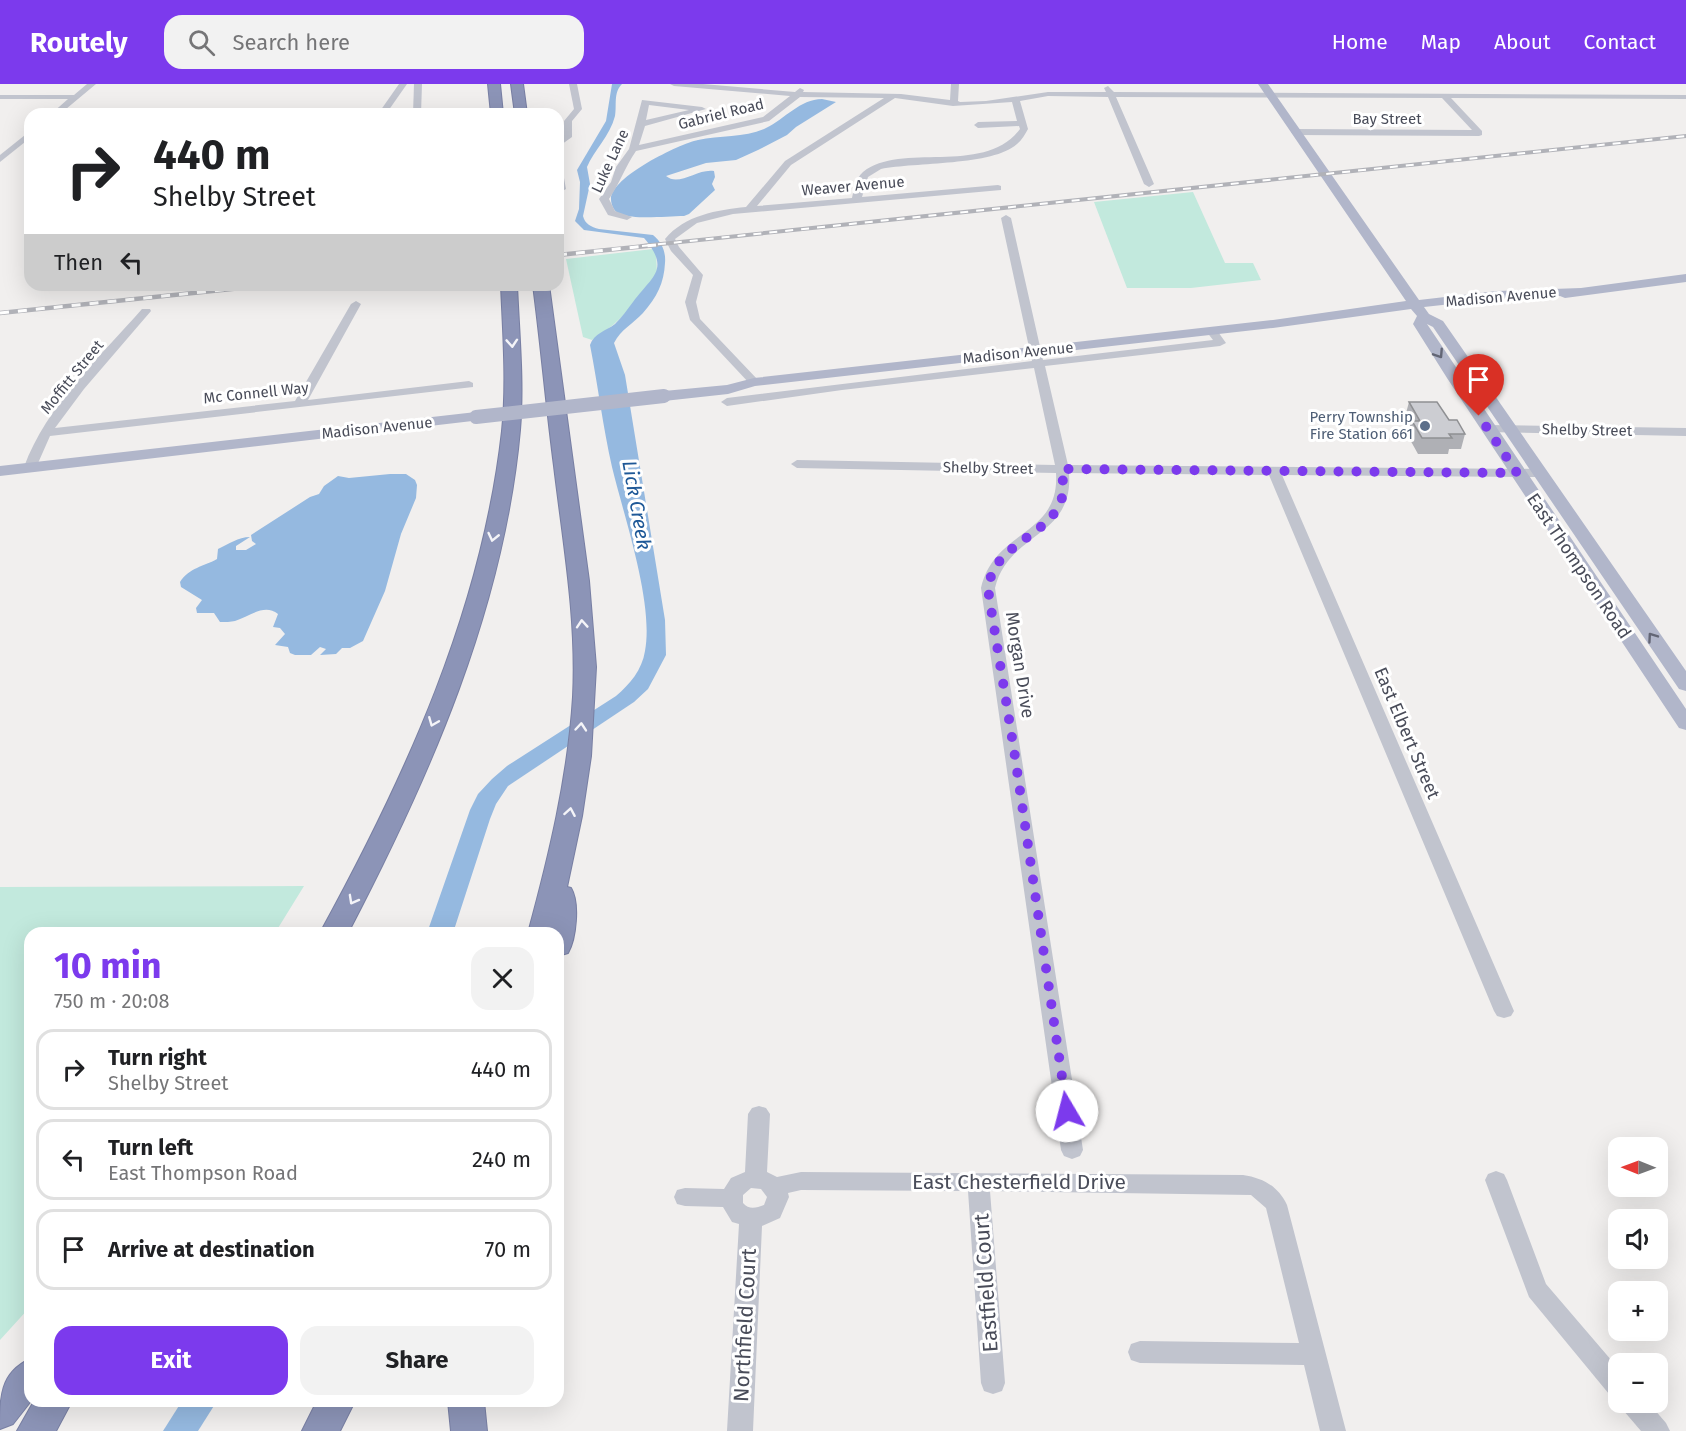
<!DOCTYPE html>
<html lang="en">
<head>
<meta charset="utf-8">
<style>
  body { margin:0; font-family:"Fira Sans",sans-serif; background:#f2f2f2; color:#202124; height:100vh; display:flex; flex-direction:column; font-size:22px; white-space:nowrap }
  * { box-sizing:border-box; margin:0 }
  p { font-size:20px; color:#757577 }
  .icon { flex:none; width:33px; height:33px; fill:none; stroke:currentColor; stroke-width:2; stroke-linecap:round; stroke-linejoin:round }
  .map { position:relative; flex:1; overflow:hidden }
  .sheet { position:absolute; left:24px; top:843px; width:540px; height:480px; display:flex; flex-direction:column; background:#fff; border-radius:18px; box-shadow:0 6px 24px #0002 }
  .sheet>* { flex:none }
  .banner { position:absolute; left:24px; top:24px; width:540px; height:183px; border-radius:18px; box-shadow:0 6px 24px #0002; background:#fff; color:#202124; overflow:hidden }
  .needle { width:39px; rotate:271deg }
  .tools { position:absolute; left:1608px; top:1053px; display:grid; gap:12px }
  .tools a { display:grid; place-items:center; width:60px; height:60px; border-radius:12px; background:#fff; box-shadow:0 6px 24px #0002; font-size:30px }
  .pin { position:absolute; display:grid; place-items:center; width:51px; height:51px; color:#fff; margin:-62px -26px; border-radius:50% 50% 50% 0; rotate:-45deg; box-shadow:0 0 6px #0007 }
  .pin .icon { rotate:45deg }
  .me { position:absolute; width:66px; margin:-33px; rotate:352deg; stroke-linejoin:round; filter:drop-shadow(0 0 4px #0008) }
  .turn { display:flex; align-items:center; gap:21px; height:126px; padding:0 30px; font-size:27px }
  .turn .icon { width:78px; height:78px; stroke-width:2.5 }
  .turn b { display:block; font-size:42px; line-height:51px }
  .then { display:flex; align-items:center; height:57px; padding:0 30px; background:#0003; gap:12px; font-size:22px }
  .round { display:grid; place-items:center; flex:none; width:63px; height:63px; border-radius:18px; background:#f2f2f2 }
  .head { display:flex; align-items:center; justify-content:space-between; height:102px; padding:0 30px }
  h1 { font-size:36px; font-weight:700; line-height:45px; color:#7c3aed }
  .primary-button { display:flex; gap:12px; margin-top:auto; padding:12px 30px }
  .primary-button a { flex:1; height:69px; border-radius:18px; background:#7c3aed; color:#fff; font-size:24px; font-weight:700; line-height:69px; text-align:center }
  .primary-button a+a { background:#f2f2f2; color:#202124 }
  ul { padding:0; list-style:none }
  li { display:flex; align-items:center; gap:18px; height:81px; margin:0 12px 9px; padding:0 18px; border:3px solid #e0e0e0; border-radius:18px }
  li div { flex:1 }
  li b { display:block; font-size:22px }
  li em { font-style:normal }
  header { display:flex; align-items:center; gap:36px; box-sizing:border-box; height:84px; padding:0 30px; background:#7c3aed; color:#fff }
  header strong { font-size:28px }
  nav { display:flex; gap:33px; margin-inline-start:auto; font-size:21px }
  .search { width:420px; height:54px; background:#f2f2f2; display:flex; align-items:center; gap:15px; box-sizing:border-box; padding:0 21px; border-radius:18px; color:#757577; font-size:22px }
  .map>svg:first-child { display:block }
  .green { fill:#c2e9dd }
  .water { fill:#95b9e0 }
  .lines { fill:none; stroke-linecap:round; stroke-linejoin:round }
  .highway-casing { stroke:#787fa3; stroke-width:2 }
  .minor { fill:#c1c4ce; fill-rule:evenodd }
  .major { fill:#b1b6ca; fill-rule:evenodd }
  .highway { fill:#8c94b7; fill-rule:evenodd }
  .rail-far1-casing { stroke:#b1b2b8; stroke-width:4 }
  .rail-casing { stroke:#b1b2b8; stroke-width:4.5 }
  .rail-far1 { stroke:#fff; stroke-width:2; stroke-dasharray:8; stroke-linecap:butt }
  .rail { stroke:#fff; stroke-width:3; stroke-dasharray:9; stroke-linecap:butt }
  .major-bridge { stroke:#b1b6ca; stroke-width:14 }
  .wall { fill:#afb0b5 }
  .building { fill:#cccdd2; stroke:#8f9093; stroke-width:1.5 }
  .oneway { stroke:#f4f4f8 }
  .oneway2 { stroke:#636675 }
  .route { stroke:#7c3aed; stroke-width:10; stroke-dasharray:0 18 }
  .service-dot { fill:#5c6f8a; stroke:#fff; stroke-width:2 }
  .labels { text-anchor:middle; stroke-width:6; stroke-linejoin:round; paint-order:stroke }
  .far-street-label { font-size:15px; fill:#494c59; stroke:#fff }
  .far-service-label { font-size:15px; fill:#4e5e75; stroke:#fff; text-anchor:end }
  .street-label { font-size:18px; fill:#494c59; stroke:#fff }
  .water-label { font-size:20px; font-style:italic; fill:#1e5897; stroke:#fff }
  .near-street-label { font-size:21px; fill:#494c59; stroke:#fff }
</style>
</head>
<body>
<header>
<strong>Routely</strong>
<div class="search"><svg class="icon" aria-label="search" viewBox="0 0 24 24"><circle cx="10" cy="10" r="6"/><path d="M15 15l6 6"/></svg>Search here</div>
<nav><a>Home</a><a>Map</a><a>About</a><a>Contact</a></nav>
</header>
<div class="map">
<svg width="1686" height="1347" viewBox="0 0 1686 1347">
  <rect width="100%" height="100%" fill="#f1efee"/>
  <!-- green -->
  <g class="green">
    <path d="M1193,108L1225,179H1253L1261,196L1191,204H1127L1094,118Z"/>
    <path d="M653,165L656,168L657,189L628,227L613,241L592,256L583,253L566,175Z"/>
    <path d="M304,802L275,849H30V1223L0,1256V803Z"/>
  </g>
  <!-- water -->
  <g class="water">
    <path d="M612,0H622C613,9 617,21 615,32C610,52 594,66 587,83L590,100L583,132C585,140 591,143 599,145L653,151C662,158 666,168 665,179C664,199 657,213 643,229C633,240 621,245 614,259L625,291L665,536L666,571L648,605L634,618L508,702L496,720L490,735L453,849H427L470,726L478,710L492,695L507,682L616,612C630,600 642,586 645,567C654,519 624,433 612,383C603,343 598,302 590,261C594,249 606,247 615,240C622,233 627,226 633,218C652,192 671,186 644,154L584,146L575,137L579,125L580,98L577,86L606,37Z"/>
    <path d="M822,15L836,18L796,43L787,51L758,66L736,76L706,79L666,92C679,103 698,84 714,87L715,93L712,100L715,106L689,130L684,132C667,132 636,136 620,130C614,128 611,121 611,115C611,93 679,60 698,56C720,51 746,54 766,44C785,35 800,15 822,15Z"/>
    <path d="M390,390H406L415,396L417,401L416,414L401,450L385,507L363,557L350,564H342L336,570L320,571L326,565L320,563L311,571H295L290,569L288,563L275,561L285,550L280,544L273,543L278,530C264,519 249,533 235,537C231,538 225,538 220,538L214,529H197L196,524L202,516L181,503L180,498C190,483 203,483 217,475L218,465C229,460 238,453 250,453L236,462V466H246L256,460L252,457L251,451L310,413L319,410L324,402L338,392L349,394Z"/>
    <path d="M182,1317H217L198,1347H163Z"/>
  </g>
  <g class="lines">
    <!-- highway casing -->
    <g class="highway-casing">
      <g id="highway">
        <path d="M488,0H500L503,30H491Z"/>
        <path d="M511,0H523L527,30H515Z"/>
        <path d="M501,201H517C519,249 524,298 520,346C504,524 430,692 348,849H320C406,692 482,526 502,347C507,299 503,249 501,201Z"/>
        <path d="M533,201H549L589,497L596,583L591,672L582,732L567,803L571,804C580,819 576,855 568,869L558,872V849H528C549,772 568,693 573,613C577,535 563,458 554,382C546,322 541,261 533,201Z"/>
        <path d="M30,1275L31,1317L13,1340L0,1345C0,1313 0,1289 30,1275Z"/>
        <path d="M34,1317H72L56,1347H17Z"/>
        <path d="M317,1317H355L340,1347H302Z"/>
        <path d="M448,1317H484L487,1347H451Z"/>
      </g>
    </g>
    <!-- minor -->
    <g class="minor">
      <path d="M87,0H96L60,30H51L68,15H0V11H74Z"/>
      <path d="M399,0H407L386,30H378Z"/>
      <path d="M414,0H422L421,30H413Z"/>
      <path d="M569,0H577L582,25L572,37V53L558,63V56L564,52V37L574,25Z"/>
      <path d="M670,0H703L795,8L800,4L804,6L803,8L901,10L950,16L951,0H959L958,17L960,18L986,17L1048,8H1106L1104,4L1108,2L1114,8L1686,11V15L1451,14L1482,47V51L1479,52L1295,51L1291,48L1295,45L1472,46L1442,14L1116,13L1154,100L1149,103L1144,100L1108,13L1048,12L1020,17L1028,45C1025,50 1022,56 1017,60C993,82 915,78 881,85L868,93L862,113L998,101L1001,102V106L733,130L697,139L675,155L679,163L703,191L696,218L700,235L758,296L760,298L754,302L750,300L690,236L685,218L693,191L671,167L665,155C685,131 717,126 746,123L785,77L884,14L800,13L769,37L636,67C625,83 620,99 609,115L615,127L632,133L627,136L608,131L599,115L611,98L616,83L629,65L642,16L702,23L706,25L645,42L639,61L763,33L790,12L674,2ZM895,14L953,22L1012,18L1017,37L978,38L974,41L978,44L1019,42L1020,45C984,93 902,57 863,88C856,94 854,105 852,114L757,122L791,81ZM649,21L689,26L646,36Z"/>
      <path d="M30,47V54L0,78V71Z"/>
      <path d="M558,80L562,83L566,105L561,108L558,107Z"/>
      <path d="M1006,131L1011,134L1043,276L1213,256L1206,247L1212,244L1216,245L1226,259L1220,262L1045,282L1068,381L1540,385L1546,389L1540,393L1282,391L1514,927L1511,932L1504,934L1497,932L1494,927L1269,391L1069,389C1074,454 1008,448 995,504L1083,1066L1080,1072L1072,1075L1064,1072L1061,1066L981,504C995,444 1060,453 1056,389L797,384L791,380L797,376L1055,381L1034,284L842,306L727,322L721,318L727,314L1032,277L1001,134Z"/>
      <path d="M356,217L361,220L308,316L469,297L473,299V303L50,352L35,386H25L24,383C47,321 99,274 142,225H150L151,227L84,305L55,344L295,317L351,220Z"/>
      <path d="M1488,341L1686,344V352L1484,348L1482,345L1484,342Z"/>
      <path d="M759,1022L766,1024L770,1030L767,1088L777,1093L801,1088L1243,1091C1263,1094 1278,1102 1287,1121L1346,1347H1320L1304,1281L1140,1279L1131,1276L1128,1268L1131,1260L1140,1257L1299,1259L1266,1124L1251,1111L990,1107L1005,1299L1002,1307L993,1310L984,1307L981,1299L968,1107L801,1106L788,1109L789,1113L780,1134L762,1142L753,1347H727L739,1140L732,1138L723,1123L685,1122L677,1120L674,1113L677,1106L685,1104L724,1105L731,1094L745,1088L748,1030L752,1024ZM751,1104L761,1105L767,1113L764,1121C756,1124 749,1126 743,1119V1111Z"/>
      <path d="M1496,1087L1504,1090L1507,1096L1546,1200L1618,1284V1313L1609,1310L1529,1213L1485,1096L1488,1090Z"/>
      <path d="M1620,1318H1648L1666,1339L1670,1347H1641L1623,1326Z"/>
    </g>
    <!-- major -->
    <g class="major">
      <path d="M1258,0H1268L1419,216L1497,207L1581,204L1686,190V198L1565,214L1560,212L1497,215L1424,223L1429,230L1443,237L1686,587V607L1679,605L1433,243L1427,240L1686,625V646L1679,644L1447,294L1413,240L1417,232L1411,225L1273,244L755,302L728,310L664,317L656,312L664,307L727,301L754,294L1273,236L1406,217Z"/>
      <path d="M476,328L484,333L481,336L0,392V382Z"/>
    </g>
    <!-- highway -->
    <use href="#highway" class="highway"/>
    <!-- rail-far1 casing -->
    <g class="rail-far1-casing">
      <path id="rail-far1" d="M642,162L1686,52"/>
    </g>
    <!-- rail casing -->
    <g class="rail-casing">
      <g id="rail">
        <path d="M558,171L656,161"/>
        <path d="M0,229L270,201"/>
      </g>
    </g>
    <!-- rail-far1 -->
    <use href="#rail-far1" class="rail-far1"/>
    <!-- rail -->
    <use href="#rail" class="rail"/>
    <!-- major-bridge -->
    <path class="major-bridge" d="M476,333L664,312"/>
  </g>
  <!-- wall -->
  <path class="wall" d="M1409,318L1449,336L1465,350L1461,365H1449L1448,370H1418L1408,352L1411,343L1405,333Z"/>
  <!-- building -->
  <path class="building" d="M1409,318H1437L1449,336H1457L1465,350H1449L1452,354H1422L1412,337H1420Z"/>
  <!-- one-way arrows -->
  <defs><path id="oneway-chevron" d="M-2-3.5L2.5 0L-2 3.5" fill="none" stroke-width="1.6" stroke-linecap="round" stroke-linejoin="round" transform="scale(1.5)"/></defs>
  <g class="oneway">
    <use href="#oneway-chevron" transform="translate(512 259) rotate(86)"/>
    <use href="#oneway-chevron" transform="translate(493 453) rotate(103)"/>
    <use href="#oneway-chevron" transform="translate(582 540) rotate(-94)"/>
    <use href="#oneway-chevron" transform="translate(433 638) rotate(112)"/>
    <use href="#oneway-chevron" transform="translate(581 643) rotate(-85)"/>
    <use href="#oneway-chevron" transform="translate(570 728) rotate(-80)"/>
    <use href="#oneway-chevron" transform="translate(353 816) rotate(119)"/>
  </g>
  <g class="oneway2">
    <use href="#oneway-chevron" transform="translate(1439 270) rotate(57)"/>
    <use href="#oneway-chevron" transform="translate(1652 553) rotate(-125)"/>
  </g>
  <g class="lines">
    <!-- route -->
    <path class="route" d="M1067,1027L1014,666L989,512C984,459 1056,454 1063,409C1064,402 1062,393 1062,385L1517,389L1479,332"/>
  </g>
  <!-- markers -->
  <circle class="service-dot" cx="1425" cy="342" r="6"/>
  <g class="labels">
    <!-- far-street labels -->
    <g class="far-street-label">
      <text transform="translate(721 30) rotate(-14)" y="5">Gabriel Road</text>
      <text x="1387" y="40">Bay Street</text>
      <text transform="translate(610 77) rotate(-65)" y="5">Luke Lane</text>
      <text transform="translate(853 102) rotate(-5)" y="5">Weaver Avenue</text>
      <text transform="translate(1501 213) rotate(-5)" y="5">Madison Avenue</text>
      <text transform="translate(1018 269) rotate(-6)" y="5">Madison Avenue</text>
      <text transform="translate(72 293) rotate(-51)" y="5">Moffitt Street</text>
      <text transform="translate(256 309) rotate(-6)" y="5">Mc Connell Way</text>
      <text transform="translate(377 344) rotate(-6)" y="5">Madison Avenue</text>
      <text transform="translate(1587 346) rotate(1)" y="5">Shelby Street</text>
      <text transform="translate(988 384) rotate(1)" y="5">Shelby Street</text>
    </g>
    <!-- far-service labels -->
    <g class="far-service-label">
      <text x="1413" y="338">Perry Township<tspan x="1413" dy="17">Fire Station 661</tspan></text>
    </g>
    <!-- street labels -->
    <g class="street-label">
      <text transform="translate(1579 482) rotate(56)" y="6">East Thompson Road</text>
      <text transform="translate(1020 581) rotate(81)" y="6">Morgan Drive</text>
      <text transform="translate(1407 649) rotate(67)" y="6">East Elbert Street</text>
    </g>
    <!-- water labels -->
    <g class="water-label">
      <text transform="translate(637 421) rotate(80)" y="7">Lick Creek</text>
    </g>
    <!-- near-street labels -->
    <g class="near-street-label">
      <text x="1019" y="1105">East Chesterfield Drive</text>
      <text transform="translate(986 1199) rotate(-94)" y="7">Eastfield Court</text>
      <text transform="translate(745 1241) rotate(-87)" y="7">Northfield Court</text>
    </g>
  </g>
</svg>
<div class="tools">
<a><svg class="needle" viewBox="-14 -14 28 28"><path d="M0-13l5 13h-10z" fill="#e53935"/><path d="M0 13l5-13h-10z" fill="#757577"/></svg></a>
<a><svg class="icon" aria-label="sound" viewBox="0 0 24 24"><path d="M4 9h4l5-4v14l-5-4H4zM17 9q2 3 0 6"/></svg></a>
<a>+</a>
<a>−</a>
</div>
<div class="pin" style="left:1479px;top:332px;background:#d93025"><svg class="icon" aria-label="arrive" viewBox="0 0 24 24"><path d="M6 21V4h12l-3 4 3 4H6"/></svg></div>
<svg class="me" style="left:1067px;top:1027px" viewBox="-20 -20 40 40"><circle r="19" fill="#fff"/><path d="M0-13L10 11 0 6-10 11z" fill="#7c3aed"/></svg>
<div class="banner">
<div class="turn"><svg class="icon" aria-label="right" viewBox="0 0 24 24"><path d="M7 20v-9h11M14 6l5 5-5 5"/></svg><div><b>440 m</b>Shelby Street</div></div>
<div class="then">Then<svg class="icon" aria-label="left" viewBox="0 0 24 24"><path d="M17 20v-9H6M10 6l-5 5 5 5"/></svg></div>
</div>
<section class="sheet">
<div class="head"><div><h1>10 min</h1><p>750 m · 20:08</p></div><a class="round"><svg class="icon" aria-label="close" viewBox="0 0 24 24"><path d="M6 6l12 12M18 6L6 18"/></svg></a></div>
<ul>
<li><svg class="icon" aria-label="right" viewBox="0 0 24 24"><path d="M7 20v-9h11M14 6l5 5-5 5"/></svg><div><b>Turn right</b><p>Shelby Street</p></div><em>440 m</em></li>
<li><svg class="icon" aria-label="left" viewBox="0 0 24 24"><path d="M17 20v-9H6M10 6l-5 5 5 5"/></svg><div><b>Turn left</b><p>East Thompson Road</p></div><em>240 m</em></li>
<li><svg class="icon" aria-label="arrive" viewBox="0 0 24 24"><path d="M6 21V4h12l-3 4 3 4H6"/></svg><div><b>Arrive at destination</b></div><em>70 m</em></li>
</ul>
<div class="primary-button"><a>Exit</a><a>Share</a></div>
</section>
</div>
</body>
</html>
